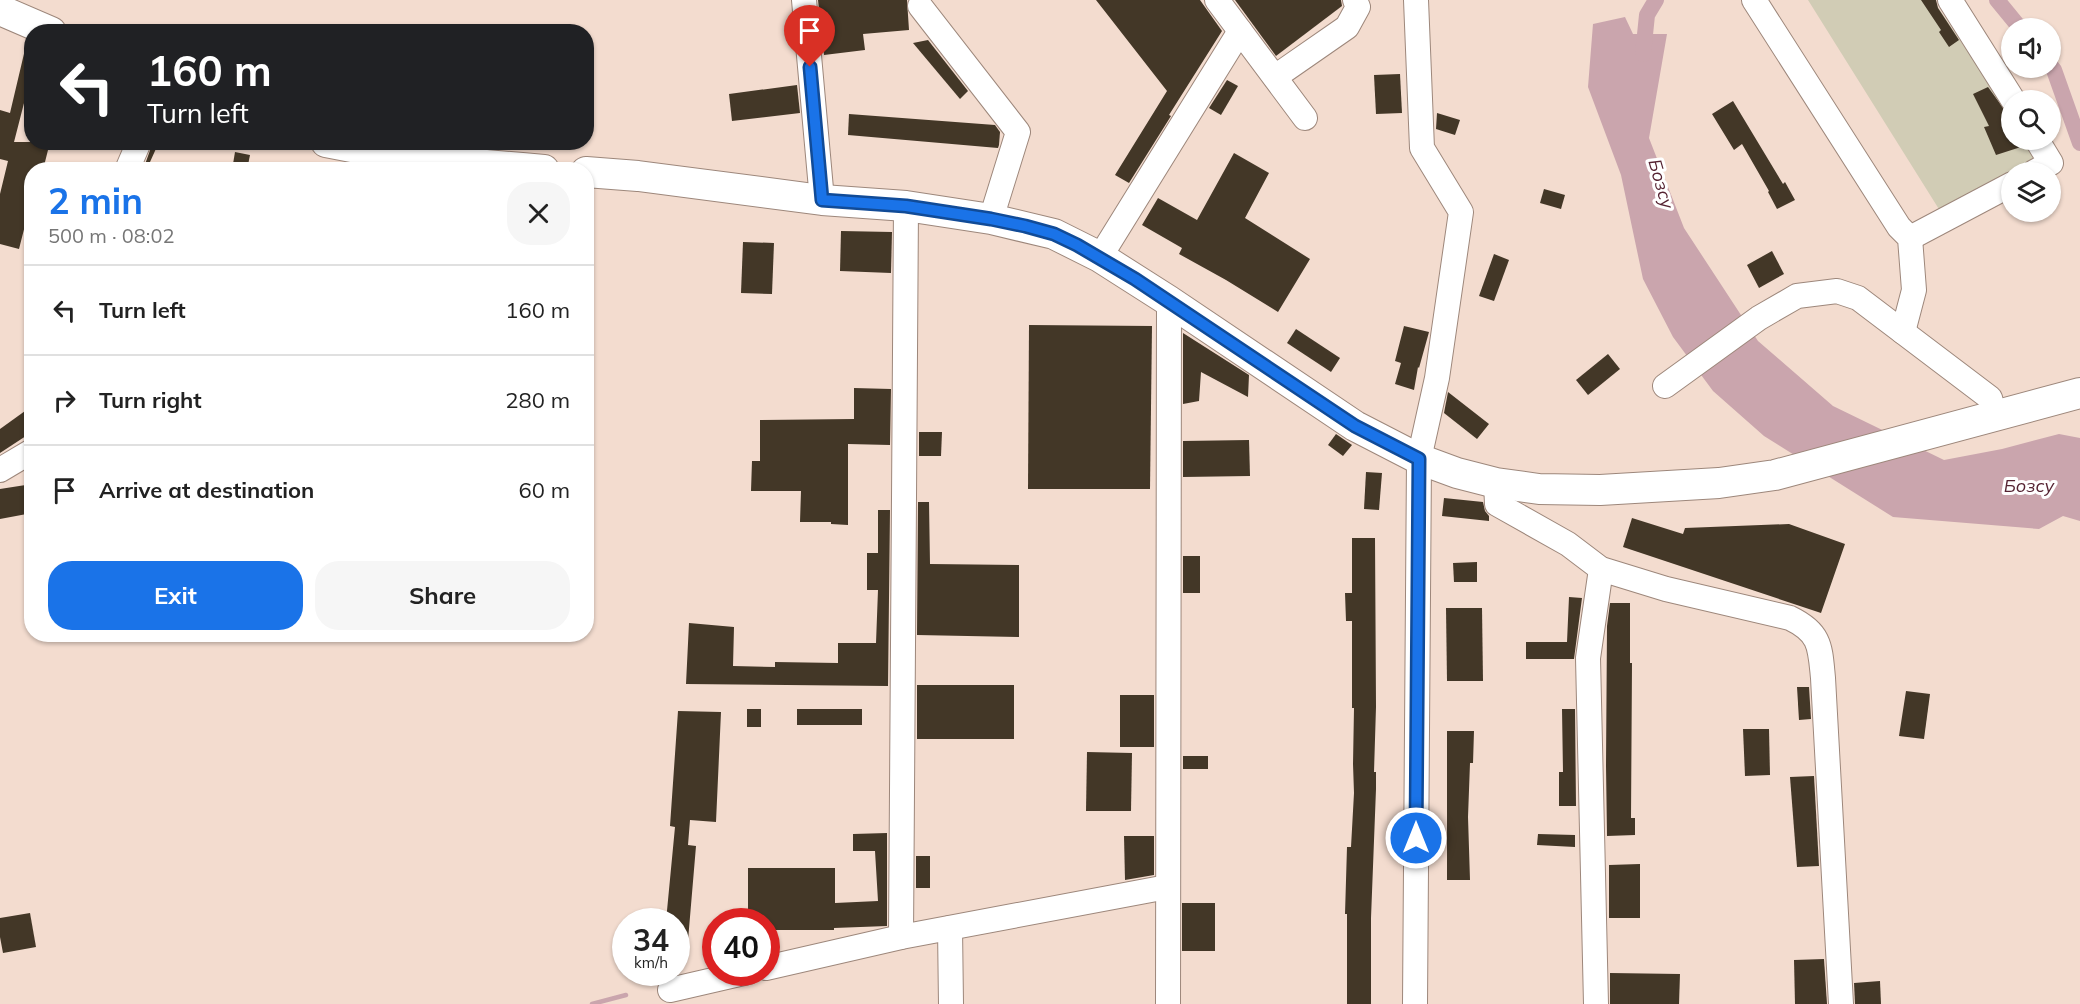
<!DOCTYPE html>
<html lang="en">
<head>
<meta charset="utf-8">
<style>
  body { margin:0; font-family:Mulish,sans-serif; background:#f6f6f6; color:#222; height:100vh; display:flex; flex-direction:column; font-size:22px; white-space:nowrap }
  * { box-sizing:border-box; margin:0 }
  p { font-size:20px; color:#767676 }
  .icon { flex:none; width:33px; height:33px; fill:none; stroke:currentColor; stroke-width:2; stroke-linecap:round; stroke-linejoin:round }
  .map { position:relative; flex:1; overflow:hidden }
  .panel { position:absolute; left:24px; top:162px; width:570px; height:480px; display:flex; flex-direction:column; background:#fff; border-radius:24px; box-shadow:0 2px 4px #0004 }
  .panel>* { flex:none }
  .guide { position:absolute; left:24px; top:24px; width:570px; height:126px; border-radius:24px; box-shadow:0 2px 4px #0004; background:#202124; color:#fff; overflow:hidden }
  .fabs { position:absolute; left:2001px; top:18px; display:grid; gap:12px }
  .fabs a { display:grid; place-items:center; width:60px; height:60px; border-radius:50%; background:#fff; box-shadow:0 2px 4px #0004; font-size:30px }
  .speed { position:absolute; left:612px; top:908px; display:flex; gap:12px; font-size:30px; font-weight:700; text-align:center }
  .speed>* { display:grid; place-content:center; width:78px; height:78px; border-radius:50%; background:#fff; box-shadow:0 2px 4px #0004; line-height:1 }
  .speed small { font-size:15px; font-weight:400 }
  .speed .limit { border:9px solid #d22; background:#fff; color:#111 }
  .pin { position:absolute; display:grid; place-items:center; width:51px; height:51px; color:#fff; margin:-62px -26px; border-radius:50% 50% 50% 0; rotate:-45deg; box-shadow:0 0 6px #0007 }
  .pin .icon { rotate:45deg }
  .me { position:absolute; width:66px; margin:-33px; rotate:0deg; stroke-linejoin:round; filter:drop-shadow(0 0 4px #0008) }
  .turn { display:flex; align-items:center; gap:21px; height:126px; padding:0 24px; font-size:27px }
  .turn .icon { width:78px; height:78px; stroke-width:2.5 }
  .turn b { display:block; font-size:42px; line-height:51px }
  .round { display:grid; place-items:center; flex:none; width:63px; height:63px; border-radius:24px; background:#f6f6f6 }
  .head { display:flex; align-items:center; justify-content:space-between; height:102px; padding:0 24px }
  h1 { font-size:36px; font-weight:700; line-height:45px; color:#1a73e8 }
  .cta { display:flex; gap:12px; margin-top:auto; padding:12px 24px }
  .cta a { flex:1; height:69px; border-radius:24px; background:#1a73e8; color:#fff; font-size:24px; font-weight:700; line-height:69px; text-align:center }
  .cta a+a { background:#f6f6f6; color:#222 }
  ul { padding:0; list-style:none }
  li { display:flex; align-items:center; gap:18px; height:90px; padding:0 24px; border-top:2px solid #e0e0e0 }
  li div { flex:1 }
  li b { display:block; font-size:22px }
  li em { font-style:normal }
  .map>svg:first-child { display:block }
  .green { fill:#d1ccb5 }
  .water { fill:#caa5ad }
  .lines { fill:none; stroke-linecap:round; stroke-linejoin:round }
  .stream { stroke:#caa5ad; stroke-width:4.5 }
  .canal { stroke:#caa5ad; stroke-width:16 }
  .building { fill:#433727 }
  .minor-casing { stroke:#9d877b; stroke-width:26 }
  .major-casing { stroke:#9d877b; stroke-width:32 }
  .minor { stroke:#fff; stroke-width:24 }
  .major { stroke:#fff; stroke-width:30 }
  .route-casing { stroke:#114b97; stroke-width:15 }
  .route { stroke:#1a73e8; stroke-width:10 }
  .labels { text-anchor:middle; stroke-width:6; stroke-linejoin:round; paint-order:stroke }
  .water-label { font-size:18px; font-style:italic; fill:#552332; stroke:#fff }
</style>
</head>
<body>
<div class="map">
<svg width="2080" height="1004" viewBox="0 0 2080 1004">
  <rect width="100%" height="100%" fill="#f3dccf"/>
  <!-- green -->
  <path class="green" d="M1808,0H1933L2011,116L2012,140H2027L2042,162L2022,172H2012L1942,214Z"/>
  <!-- water -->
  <path class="water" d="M1625,17L1633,34H1667L1649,138L1684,228L1758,341L1833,406L1944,460L2002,449L2059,434L2080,438V521L2063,516L2039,529L1893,517L1764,436L1713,391L1673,337L1643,279L1621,175L1588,87L1593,24Z"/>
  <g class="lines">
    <!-- stream -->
    <path class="stream" d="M592,1004L626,995"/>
    <!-- canal -->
    <g class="canal">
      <path d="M1997,0L2020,28"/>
      <path d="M1643,54L1647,15L1656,0"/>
      <path d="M2050,65L2054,70L2080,143"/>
    </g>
  </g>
  <!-- building -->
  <g class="building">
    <path d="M818,0H907L909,30L863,34L865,50L824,55Z"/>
    <path d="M1096,0H1200L1222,31L1169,115L1171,116L1129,183L1115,175L1167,91Z"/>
    <path d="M1235,0H1341L1342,6L1276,56Z"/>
    <path d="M1921,0H1936L1938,8L1959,40L1949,47L1939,32L1941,30Z"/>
    <path d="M928,40L968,91L960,99L913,43Z"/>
    <path d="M27,41L32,42V72L14,142H50L43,170H32V198L19,249L0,244V194L8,161L0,159V110L10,113Z"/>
    <path d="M1400,74L1402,113L1376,114L1374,75Z"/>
    <path d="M1227,80L1238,86L1221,115L1209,108Z"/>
    <path d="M797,85L800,113L732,121L729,94Z"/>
    <path d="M1988,87L2012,120V140H2023L2024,146L1996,155L1984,127L1989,126L1973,94Z"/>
    <path d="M1733,101L1783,184L1785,182L1795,200L1777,209L1768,192L1769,191L1742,144L1734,150L1712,114Z"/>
    <path d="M1437,113L1460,120L1455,135L1436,129Z"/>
    <path d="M849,114L995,125L1000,132L999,145L998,148L848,135Z"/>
    <path d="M153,142H159L150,162L165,167L164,170H143Z"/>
    <path d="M235,152L250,155L247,170H232Z"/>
    <path d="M1234,153L1269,173L1245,218L1310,259L1278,312L1226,280L1179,254L1182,248L1142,225L1158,198L1197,220Z"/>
    <path d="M1544,189L1565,195L1561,209L1540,203Z"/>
    <path d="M841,231L892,232L891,273L840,271Z"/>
    <path d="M743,242L774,243L772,294L741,293Z"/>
    <path d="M1772,251L1784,274L1759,288L1747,265Z"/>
    <path d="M1494,254L1509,260L1494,301L1479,296Z"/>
    <path d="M1029,325L1152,326L1150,489H1028Z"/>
    <path d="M1404,326L1429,332L1419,368L1418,367L1414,390L1395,384L1401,363L1395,361Z"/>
    <path d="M1296,329L1340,358L1331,372L1287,343Z"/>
    <path d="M1183,333L1249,375L1248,397L1201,372L1199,401L1183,404Z"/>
    <path d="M1608,354L1620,369L1588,395L1576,380Z"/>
    <path d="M854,388L891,389L890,445L848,444V525L831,524V522H800L801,491H751L752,461H760V420L854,419Z"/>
    <path d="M1448,392L1489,424L1477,439L1444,413Z"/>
    <path d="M32,406V432L0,453V429Z"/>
    <path d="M919,432H942L941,456H919Z"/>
    <path d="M1336,434L1352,445L1343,456L1328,445Z"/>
    <path d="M1249,440L1250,476L1183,477V441Z"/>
    <path d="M1366,472L1382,473L1379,510L1364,509Z"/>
    <path d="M32,484V513L0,519V489Z"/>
    <path d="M1444,498L1483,502L1485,511L1489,516V521L1442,516Z"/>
    <path d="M918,502H929L930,564L1019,565V637L917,635Z"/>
    <path d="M878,510H890L888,686L686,684L689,623L734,627L733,666L775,667V662L838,663V643H876L878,590H867V553H878Z"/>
    <path d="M1632,518L1683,534L1685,528L1789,524L1845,544L1821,613L1623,547Z"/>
    <path d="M1352,538H1375L1376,707L1374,772H1376V789L1371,918V1004H1347V914H1345L1347,847H1351L1354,793L1353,764L1354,708H1352V621H1346L1345,593H1352Z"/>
    <rect x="1183" y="556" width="17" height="37"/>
    <path d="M1477,562V582H1454L1453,563Z"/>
    <path d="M1569,597L1582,598L1574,659H1526V642H1567Z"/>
    <path d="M1610,603H1630V663H1632L1631,818H1635V835L1607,836L1606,766L1607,626Z"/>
    <path d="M1446,608H1482L1483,681H1447Z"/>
    <rect x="917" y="685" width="97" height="54"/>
    <path d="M1797,687H1809L1811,719L1799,720Z"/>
    <path d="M1906,691L1930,694L1924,739L1899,736Z"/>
    <rect x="1120" y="695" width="34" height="52"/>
    <rect x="747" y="709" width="14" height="18"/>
    <rect x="797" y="709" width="65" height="16"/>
    <path d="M1562,709H1575L1576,806H1559V772H1563Z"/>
    <path d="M678,711L721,712L716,822L690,820L688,845L696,846L686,964H676V921H666L675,827L670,826Z"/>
    <path d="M1743,729H1769L1770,775L1745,776Z"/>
    <path d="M1447,731H1474L1473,763H1470L1468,817L1470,880H1447Z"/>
    <path d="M1087,752L1132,753L1131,811H1086Z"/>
    <rect x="1183" y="756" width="25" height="13"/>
    <path d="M1814,776L1819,866L1797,867L1790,777Z"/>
    <path d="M887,833V926L834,928V930H766V921H748V868H835V903L878,901L875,851H853V834Z"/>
    <path d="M1538,834L1575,835V847L1537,845Z"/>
    <path d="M1124,836H1154V875L1125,880Z"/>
    <rect x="916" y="856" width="14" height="32"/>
    <path d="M1640,864V918H1609V865Z"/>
    <rect x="1182" y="903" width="33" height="48"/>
    <path d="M30,913L36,947L3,953L0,937V918Z"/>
    <path d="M1824,959L1827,1004H1795L1794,960Z"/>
    <path d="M1610,973L1680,974L1679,1004H1610Z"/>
    <path d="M1880,981L1881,1004H1855L1854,983Z"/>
  </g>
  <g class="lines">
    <!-- minor casing -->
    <g class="minor-casing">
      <g id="minor">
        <path d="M804,0L822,200"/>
        <path d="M1217,0L1305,118"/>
        <path d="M1754,0L1899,227L1910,238L1914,290L1903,332"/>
        <path d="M1950,0L2013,100"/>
        <path d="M920,6L1018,132L991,219"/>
        <path d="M1275,77L1347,27L1358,7L1355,0"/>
        <path d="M127,170L139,142"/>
        <path d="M2034,172L2051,163L2037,140"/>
        <path d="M1910,238L2012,184"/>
        <path d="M1100,257L1240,31"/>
        <path d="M1665,386L1759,318L1797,296L1837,291L1858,298L1990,398L1995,416"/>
        <path d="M0,470L32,451"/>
        <path d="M1496,483L1497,504L1568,544L1601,569L1666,589L1790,618C1821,633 1820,647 1823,678L1841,1004"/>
        <path d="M950,928L951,1004"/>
        <path d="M901,937L906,206"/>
        <path d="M766,968L901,937L1167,887"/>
        <path d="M670,990L748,972"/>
        <path d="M1168,1004L1169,301"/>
        <path d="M1415,1004L1419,459L1437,378L1461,212L1422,148L1416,0"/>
        <path d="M1596,1004L1588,658L1601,569"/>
      </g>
    </g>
    <!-- major casing -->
    <g class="major-casing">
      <g id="major">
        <path d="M0,10L51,32"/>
        <path d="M326,142C399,157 471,164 544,170"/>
        <path d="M586,172L638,176L822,200L906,206L991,219L1054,234L1100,257L1169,301L1355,426L1419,459L1457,473L1496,483L1539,489L1600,490L1719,483L1775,475L2080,393"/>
      </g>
    </g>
    <!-- minor -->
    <use href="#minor" class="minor"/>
    <!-- major -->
    <use href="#major" class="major"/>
  </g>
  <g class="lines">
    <!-- route casing -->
    <g class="route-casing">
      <path id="route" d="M810,67L822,200L906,206L991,219L1025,226L1054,234L1077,245L1135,279L1355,426L1419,459L1416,838"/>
    </g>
    <!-- route -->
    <use href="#route" class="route"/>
  </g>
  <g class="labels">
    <!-- water labels -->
    <g class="water-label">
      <text transform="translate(1661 184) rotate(74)" y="6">Бозсу</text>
      <text x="2029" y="492">Бозсу</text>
    </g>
  </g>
</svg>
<div class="fabs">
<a><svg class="icon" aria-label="sound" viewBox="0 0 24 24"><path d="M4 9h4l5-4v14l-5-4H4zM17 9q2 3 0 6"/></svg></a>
<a><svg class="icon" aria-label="search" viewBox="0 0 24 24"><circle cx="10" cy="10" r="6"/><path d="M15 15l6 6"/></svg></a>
<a><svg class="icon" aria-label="layers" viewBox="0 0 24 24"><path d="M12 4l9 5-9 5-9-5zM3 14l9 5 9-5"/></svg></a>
</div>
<div class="speed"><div>34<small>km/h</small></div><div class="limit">40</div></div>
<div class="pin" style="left:810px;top:67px;background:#d93025"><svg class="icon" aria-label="arrive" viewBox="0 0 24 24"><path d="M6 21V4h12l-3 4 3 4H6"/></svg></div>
<svg class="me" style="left:1416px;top:838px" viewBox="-20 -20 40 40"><circle r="17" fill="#1a73e8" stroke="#fff" stroke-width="3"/><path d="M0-11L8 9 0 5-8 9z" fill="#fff"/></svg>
<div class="guide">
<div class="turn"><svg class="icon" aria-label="left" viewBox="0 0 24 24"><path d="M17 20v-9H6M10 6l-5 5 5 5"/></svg><div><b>160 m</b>Turn left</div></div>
</div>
<section class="panel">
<div class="head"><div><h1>2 min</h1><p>500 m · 08:02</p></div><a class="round"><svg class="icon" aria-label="close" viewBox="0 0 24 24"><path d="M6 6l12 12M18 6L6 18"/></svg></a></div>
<ul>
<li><svg class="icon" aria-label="left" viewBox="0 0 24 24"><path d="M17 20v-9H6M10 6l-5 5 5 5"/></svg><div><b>Turn left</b></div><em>160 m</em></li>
<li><svg class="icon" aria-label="right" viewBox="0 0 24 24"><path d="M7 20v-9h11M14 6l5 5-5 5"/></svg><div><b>Turn right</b></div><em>280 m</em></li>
<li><svg class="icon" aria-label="arrive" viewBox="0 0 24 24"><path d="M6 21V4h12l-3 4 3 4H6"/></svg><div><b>Arrive at destination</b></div><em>60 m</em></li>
</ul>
<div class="cta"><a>Exit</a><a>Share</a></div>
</section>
</div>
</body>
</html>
